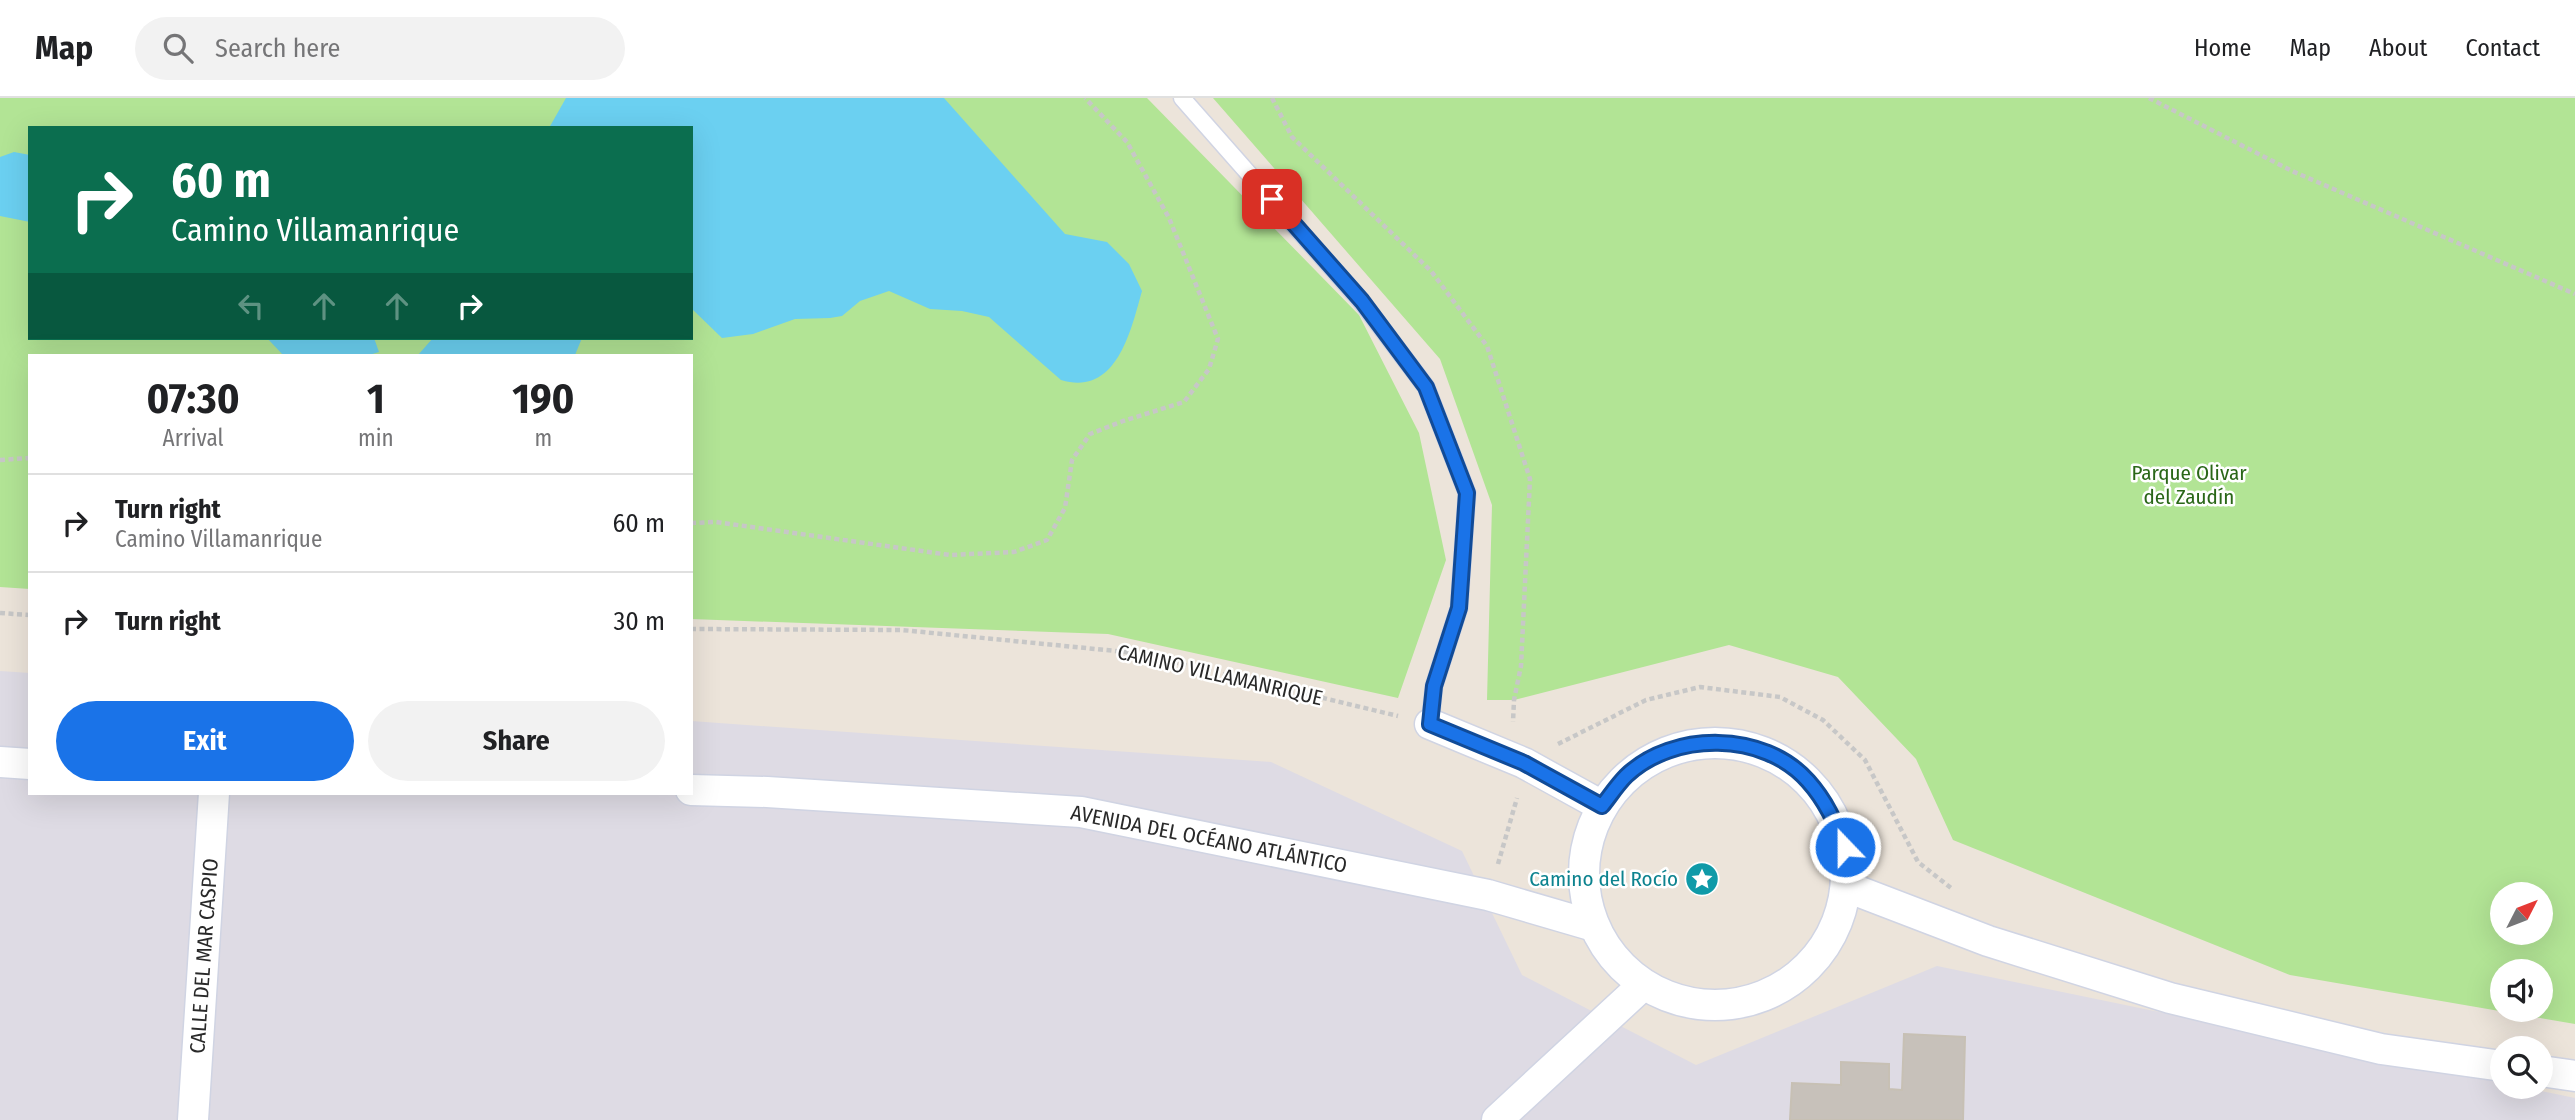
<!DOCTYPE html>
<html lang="en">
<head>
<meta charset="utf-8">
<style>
  body { margin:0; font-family:"Fira Sans Condensed",sans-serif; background:#f2f2f2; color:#202124; height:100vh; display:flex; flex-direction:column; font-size:26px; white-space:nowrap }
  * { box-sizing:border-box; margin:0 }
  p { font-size:23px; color:#757577 }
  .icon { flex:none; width:38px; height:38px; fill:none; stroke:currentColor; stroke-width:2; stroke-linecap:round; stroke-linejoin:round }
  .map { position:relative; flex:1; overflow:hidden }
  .details { position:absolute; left:28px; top:256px; width:665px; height:441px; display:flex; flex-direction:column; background:#fff; border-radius:0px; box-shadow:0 7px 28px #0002 }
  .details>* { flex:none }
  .banner { position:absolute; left:28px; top:28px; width:665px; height:214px; border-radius:0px; box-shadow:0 7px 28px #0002; background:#0b6e4f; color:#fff; overflow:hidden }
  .needle { width:46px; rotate:48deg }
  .tools { position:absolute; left:2490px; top:784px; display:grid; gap:14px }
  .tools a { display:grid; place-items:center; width:63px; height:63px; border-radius:50%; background:#fff; box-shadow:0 7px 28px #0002; font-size:35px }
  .pin { position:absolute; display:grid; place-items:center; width:60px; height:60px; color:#fff; margin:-30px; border-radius:14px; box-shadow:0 4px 10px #0006 }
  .me { position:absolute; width:77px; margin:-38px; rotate:338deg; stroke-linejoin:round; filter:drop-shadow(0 0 5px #0008) }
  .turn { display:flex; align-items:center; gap:24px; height:147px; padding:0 28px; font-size:32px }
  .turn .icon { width:91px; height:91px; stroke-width:2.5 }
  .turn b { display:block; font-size:49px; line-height:60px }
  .lanes { display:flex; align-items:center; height:66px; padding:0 28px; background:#0003; justify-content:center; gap:35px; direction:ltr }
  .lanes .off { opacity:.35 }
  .eta { display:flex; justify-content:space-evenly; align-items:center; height:119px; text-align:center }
  .eta b { font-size:42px; font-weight:700; line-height:49px }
  .button { display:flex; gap:14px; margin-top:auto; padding:14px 28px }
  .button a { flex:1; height:80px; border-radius:42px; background:#1a73e8; color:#fff; font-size:28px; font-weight:700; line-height:80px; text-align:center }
  .button a+a { background:#f2f2f2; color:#202124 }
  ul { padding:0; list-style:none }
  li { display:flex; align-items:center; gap:21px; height:98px; padding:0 28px; border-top:2px solid #e0e0e0 }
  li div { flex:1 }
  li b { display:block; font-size:26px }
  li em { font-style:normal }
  header { display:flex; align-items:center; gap:42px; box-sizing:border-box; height:98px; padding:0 35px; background:#fff; border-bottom:2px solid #e0e0e0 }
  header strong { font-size:33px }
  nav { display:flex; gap:38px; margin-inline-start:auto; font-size:24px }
  .search { width:490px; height:63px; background:#f2f2f2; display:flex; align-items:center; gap:18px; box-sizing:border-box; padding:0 24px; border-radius:38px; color:#757577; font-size:26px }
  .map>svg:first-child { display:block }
  .industrial { fill:#dedbe4 }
  .green { fill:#b2e495; fill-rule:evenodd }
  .water { fill:#6bd0f1 }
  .building { fill:#c7c1ba; stroke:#c7c0b4; stroke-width:2 }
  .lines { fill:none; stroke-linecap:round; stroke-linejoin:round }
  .lane-casing { stroke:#d0d4e3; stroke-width:19 }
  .street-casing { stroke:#d0d4e3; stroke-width:33 }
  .path { stroke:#c7c7c7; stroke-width:4.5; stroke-dasharray:5 3.5; stroke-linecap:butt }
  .lane { stroke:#fff; stroke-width:16 }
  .street { stroke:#fff; stroke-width:30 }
  .route-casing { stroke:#114b97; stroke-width:18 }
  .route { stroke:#1a73e8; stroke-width:12 }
  .labels { text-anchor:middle; stroke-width:5; stroke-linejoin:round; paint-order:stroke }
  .park-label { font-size:21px; fill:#2a6718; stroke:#fff }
  .street-label { font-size:21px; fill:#292929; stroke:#fff }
  .culture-label { font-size:21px; fill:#0d838f; stroke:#fff; text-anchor:end }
</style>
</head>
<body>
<header>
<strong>Map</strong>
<div class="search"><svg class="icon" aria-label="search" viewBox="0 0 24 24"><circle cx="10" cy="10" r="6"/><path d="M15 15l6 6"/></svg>Search here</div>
<nav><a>Home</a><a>Map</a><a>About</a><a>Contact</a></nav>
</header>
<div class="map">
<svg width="2575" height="1022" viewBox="0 0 2575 1022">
  <rect width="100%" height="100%" fill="#ece4da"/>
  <!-- industrial -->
  <path class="industrial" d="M0,573L30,575V695H691V623L1271,664L1462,753L1522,877L1696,967L1937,868L2502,985V989H2522L2575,1000V1022H0Z"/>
  <!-- green -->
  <g class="green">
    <path d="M0,0H1147L1359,217L1419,335L1446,462L1398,600L1108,536L691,521V257H30V491L0,489ZM30,30H691V240H30Z"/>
    <path d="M1213,0H2575V926L2290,877L1953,742L1916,661L1838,579L1729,547L1514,602H1487L1492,407L1440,261ZM2502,796H2541V835H2502ZM2502,873H2541V912H2502Z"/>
  </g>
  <!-- water -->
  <g class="water">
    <path d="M566,0H944L1065,136L1107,144L1129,166L1142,193C1131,232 1117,299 1061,282L989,219L962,213L930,211L889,193L860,203L842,218L830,220L795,221L753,236L722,240L691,210V30H549Z"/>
    <path d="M14,54L30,57V124L0,118V59Z"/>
    <path d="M267,240H374L379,254L369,257H283Z"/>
    <path d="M433,240H582L575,257H418Z"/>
  </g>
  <!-- building -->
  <path class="building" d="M1904,936L1965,939L1963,1022H1790L1792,985L1841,987V964L1889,966V991L1902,992Z"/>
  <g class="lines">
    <!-- lane casing -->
    <g class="lane-casing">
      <path id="lane" d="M1182,0L1361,203L1426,289L1467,395L1459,510L1434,588L1430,626"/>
    </g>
    <!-- street casing -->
    <g class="street-casing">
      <g id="street">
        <path d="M1430,626L1524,665L1602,708"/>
        <circle cx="1715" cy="776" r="131"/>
        <path d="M0,664L30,666"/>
        <path d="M691,692L767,694L1081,714L1488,797L1594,828"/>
        <path d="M1847,789L1988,843L2170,900L2381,951L2502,968"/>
        <path d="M2541,973L2575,978"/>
        <path d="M193,1022L214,695"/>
        <path d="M1497,1022L1643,887"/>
      </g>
    </g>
    <!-- path -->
    <g class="path">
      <path d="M1272,0L1292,39L1431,173L1487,248L1530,381L1521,568L1514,602L1513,624"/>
      <path d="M2149,0L2292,73L2575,196"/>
      <path d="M0,362L30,360"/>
      <path d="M691,425L716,424L950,457L1014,454L1047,442L1065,410L1072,362L1090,336L1123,323L1184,304L1209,271L1218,241L1169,120L1127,44L1085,0"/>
      <path d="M0,515L30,517"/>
      <path d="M691,531L902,532L1136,555L1398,618"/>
      <path d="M1558,646L1646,602L1700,589L1780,599L1823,622L1865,662L1918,764L1951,790"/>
      <path d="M1498,766L1517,700"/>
    </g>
    <!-- lane -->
    <use href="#lane" class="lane"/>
    <!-- street -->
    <use href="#street" class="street"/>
  </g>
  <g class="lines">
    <!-- route casing -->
    <g class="route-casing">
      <path id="route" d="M1272,101L1362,203L1426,289L1467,395L1459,510L1434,588L1430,626L1524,665L1602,708C1610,698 1617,687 1626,678C1673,633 1764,633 1808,683C1826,703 1835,724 1845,749"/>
    </g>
    <!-- route -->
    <use href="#route" class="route"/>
  </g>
  <!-- icons -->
  <defs>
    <g id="sight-disc" transform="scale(1.75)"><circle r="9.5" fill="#0f9aa8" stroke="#fff"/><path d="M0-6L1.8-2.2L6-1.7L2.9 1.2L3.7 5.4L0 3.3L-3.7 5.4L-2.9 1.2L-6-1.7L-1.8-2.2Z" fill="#fff"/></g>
  </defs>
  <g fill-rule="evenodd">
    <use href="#sight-disc" x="1702" y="781"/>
  </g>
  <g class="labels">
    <!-- park labels -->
    <g class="park-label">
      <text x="2189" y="382">Parque Olivar<tspan x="2189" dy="24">del Zaudín</tspan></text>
    </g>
    <!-- street labels -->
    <g class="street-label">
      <text transform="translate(1220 577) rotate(13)" y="7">CAMINO VILLAMANRIQUE</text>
      <text transform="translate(1209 741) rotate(11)" y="7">AVENIDA DEL OCÉANO ATLÁNTICO</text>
      <text transform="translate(204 858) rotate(-86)" y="7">CALLE DEL MAR CASPIO</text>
    </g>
    <!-- culture labels -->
    <g class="culture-label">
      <text x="1678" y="788">Camino del Rocío</text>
    </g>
  </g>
</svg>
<div class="tools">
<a><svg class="needle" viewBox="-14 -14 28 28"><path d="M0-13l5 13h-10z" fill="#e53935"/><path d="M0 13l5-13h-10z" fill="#757577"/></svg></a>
<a><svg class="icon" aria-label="sound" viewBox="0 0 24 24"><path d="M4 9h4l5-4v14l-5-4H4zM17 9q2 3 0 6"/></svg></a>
<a><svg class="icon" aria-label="search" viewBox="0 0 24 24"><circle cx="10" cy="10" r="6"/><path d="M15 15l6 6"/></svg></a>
</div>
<div class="pin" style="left:1272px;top:101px;background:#d93025"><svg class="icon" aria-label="arrive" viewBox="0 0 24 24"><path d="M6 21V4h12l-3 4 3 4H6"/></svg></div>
<svg class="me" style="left:1845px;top:749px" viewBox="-20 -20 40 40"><circle r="17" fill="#1a73e8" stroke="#fff" stroke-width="3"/><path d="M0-11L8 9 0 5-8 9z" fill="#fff"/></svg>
<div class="banner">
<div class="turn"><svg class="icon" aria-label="right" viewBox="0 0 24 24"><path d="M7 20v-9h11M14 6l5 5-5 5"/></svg><div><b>60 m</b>Camino Villamanrique</div></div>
<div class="lanes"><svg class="icon off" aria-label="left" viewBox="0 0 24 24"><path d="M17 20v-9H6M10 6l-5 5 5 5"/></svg><svg class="icon off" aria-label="ahead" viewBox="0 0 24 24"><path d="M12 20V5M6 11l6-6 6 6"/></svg><svg class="icon off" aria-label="ahead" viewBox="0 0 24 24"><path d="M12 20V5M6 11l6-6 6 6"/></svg><svg class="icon" aria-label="right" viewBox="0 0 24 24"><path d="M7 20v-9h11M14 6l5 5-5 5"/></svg></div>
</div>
<section class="details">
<div class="eta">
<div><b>07:30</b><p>Arrival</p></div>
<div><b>1</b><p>min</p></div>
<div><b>190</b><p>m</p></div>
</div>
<ul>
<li><svg class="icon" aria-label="right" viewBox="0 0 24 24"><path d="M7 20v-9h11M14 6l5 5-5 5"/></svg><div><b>Turn right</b><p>Camino Villamanrique</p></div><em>60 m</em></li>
<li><svg class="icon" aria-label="right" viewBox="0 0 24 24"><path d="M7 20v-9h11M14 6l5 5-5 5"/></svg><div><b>Turn right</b></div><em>30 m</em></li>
</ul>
<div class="button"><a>Exit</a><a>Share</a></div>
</section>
</div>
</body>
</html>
